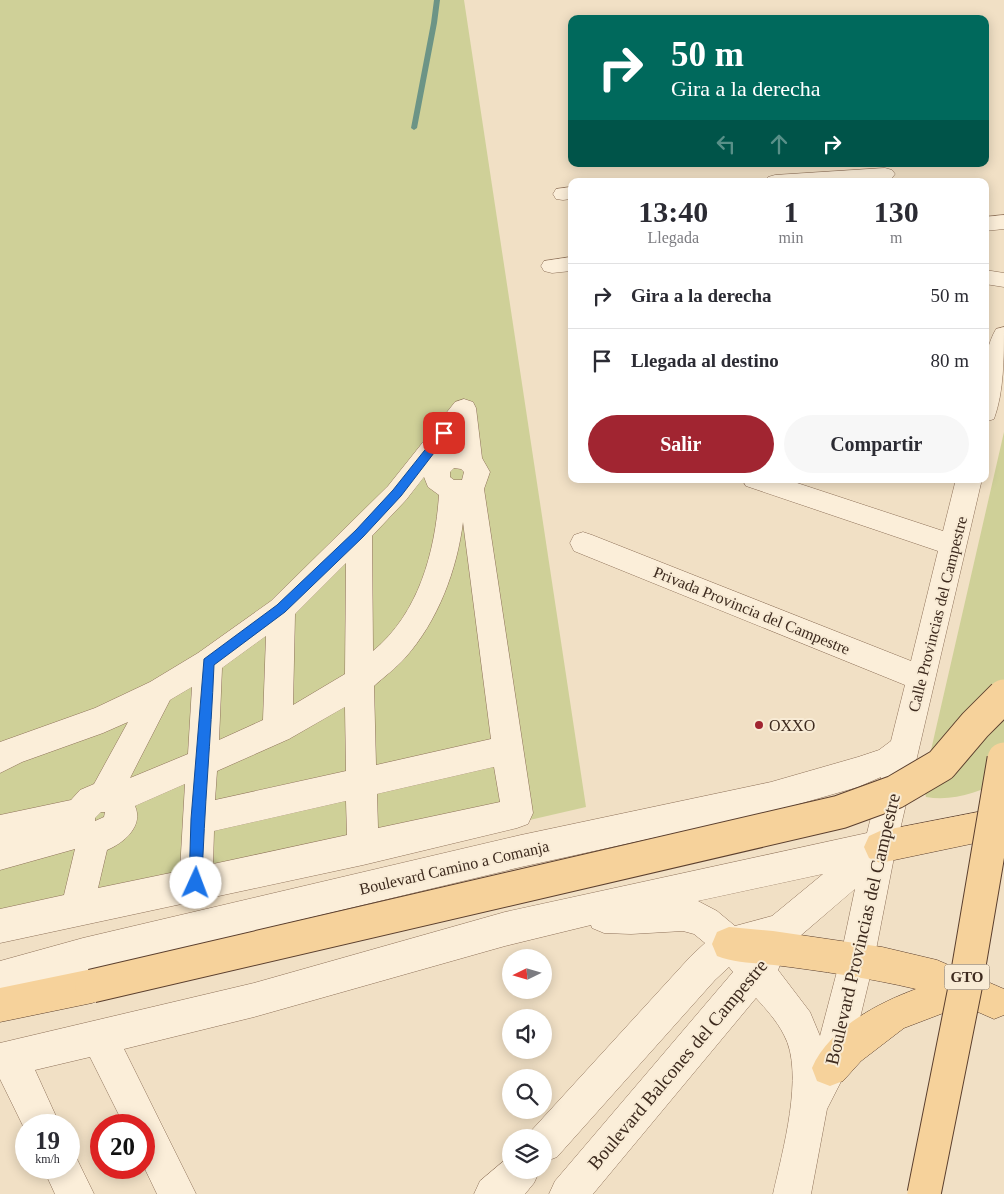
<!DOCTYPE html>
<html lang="es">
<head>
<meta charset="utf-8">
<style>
  body { margin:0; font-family:"Times New Roman",serif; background:#f7f7f7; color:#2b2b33; height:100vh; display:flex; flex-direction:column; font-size:19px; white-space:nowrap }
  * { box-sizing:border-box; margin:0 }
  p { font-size:16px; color:#7c7c81 }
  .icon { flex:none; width:28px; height:28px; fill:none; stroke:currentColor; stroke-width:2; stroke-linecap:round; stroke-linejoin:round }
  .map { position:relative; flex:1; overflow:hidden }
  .details { position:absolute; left:568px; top:178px; width:421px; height:305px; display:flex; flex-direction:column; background:#fff; border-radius:10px; box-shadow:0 2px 12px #0003 }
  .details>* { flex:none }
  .banner { position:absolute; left:568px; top:15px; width:421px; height:152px; border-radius:10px; box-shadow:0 2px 12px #0003; background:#00695c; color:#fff; overflow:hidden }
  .needle { width:32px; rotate:265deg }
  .buttons { position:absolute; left:502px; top:949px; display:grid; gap:10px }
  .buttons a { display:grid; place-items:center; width:50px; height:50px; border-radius:50%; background:#fff; box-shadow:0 2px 12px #0003; font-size:25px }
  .speed { position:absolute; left:15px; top:1114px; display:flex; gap:10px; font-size:25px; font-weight:700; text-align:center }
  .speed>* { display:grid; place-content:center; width:65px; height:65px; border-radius:50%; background:#fff; box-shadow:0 2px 12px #0003; line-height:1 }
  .speed small { font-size:12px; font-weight:400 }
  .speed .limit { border:8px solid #d22; background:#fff; color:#111 }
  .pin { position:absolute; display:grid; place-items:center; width:42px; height:42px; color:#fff; margin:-21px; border-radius:10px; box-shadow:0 2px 8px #0006 }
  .me { position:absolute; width:55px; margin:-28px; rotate:2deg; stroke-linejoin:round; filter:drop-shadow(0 0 4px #0008) }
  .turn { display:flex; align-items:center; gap:18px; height:105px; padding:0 20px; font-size:22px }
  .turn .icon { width:65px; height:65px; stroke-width:2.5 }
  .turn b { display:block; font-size:35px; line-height:42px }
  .lanes { display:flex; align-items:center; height:48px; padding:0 20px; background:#0003; justify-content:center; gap:25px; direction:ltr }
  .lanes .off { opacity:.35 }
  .eta { display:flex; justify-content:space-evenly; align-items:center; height:85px; text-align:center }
  .eta b { font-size:30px; font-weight:600; line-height:35px }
  .cta { display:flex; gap:10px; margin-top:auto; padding:10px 20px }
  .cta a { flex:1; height:58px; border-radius:30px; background:#a12531; color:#fff; font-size:20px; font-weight:600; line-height:58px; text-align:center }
  .cta a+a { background:#f7f7f7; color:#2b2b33 }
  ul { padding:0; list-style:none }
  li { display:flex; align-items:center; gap:15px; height:65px; padding:0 20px; border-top:1px solid #e1e1e2 }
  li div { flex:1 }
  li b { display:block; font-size:19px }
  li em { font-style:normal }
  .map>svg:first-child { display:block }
  .green { fill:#cfd098 }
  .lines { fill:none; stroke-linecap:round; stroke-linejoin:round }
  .stream { fill:#6c9486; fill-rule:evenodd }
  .minor-casing { stroke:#8e7159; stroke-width:1 }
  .major-casing { stroke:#5b3f2e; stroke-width:1 }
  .minor { fill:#fbeed9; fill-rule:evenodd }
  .major { fill:#f6d29b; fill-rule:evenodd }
  .major-bridge-casing { stroke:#5b3f2e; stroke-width:35; stroke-linecap:butt }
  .major-bridge { stroke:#f6d29b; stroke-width:33 }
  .route { fill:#1a73e8; stroke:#114b97 }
  .poi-dot { fill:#a12531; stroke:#f8ebd5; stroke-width:2 }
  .labels { text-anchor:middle; stroke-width:4; stroke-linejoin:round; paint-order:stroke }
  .shield { fill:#f8ebd5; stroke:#756455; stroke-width:1 }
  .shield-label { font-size:15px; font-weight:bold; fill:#3d2a1e }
  .street-label { font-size:16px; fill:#3d2a1e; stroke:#f8ebd5 }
  .poi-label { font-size:16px; fill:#3d2a1e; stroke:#f8ebd5; text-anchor:start }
  .near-street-label { font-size:19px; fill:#3d2a1e; stroke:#f8ebd5 }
</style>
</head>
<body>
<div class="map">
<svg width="1004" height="1194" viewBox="0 0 1004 1194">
  <rect width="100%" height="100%" fill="#f1e0c5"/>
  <!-- green -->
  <g class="green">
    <path d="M0,0H464L586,807L0,942Z"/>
    <path d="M1004,432V781C979,791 954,802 926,797L923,785Z"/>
  </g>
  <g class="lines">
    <!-- stream -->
    <path class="stream" d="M434,0H440L437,23L417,128L414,130L411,128L431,23Z"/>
    <!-- minor casing -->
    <g class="minor-casing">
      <g id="minor">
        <path d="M885,168L892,170L895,174L892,178L869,181H765L768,177L775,175Z"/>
        <path d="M571,187V199L563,200L556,199L553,194L556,189Z"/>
        <path d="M1004,215V229L985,231V217Z"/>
        <path d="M571,257V271L552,273L544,271L541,266L544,261Z"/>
        <path d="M985,270L1004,273V287L985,284Z"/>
        <path d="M1004,327C1004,357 1004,392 994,419L985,422C985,392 980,356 996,329Z"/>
        <path d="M464,399L473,402L476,408L482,458L490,472L484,489L533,813L528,824L517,828L363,865L0,943V909L64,895L75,849L0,870V815L71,800L80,790L94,784L128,722L103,733L22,762L0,773V742L95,708L150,682L198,653L271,601L388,486L455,402ZM454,438L456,449L444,452ZM454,468L461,469L464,472L462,480H454L450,477V472ZM424,477L428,487L439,495C435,552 419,613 373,651L372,536L406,500ZM463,522L491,739L376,765L374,686C384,677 396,668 405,658C438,621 457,570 463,522ZM346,563L345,674L293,705L295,614ZM266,636L263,720L219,740L222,668ZM192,687L188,754L130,778L170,700ZM345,707L346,771L215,800L217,771L289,739ZM494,767L500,802L378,828L377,794ZM185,784L180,871L98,888L107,850C124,843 144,826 135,806ZM346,801L347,835L213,864L214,831ZM101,812H105L104,817L95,821V818Z"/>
        <path d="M742,479H785L943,531L956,479H982L896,847L874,960L848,1068L827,1109L811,1194H773C782,1153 805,1073 784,1035C777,1021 766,1009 756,998L593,1194H549L555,1181L733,972L729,967L715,980L557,1157L544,1162V1138H528L531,1131L691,956L705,943L694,934L683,931L631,934L604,933L592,928L591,925L505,946L254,1017L124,1049L196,1194H157L144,1167V1125H124L90,1057L35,1070L60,1125H26V1132L0,1079V1043L254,983L505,912L867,833L881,777L858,787L771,812L521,867L83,972L0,995V961L83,938L521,835L771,782L858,757L879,750L891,741L905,685L574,551L570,543L574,535L583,532L592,535L911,661L938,551L746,486ZM823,874L772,916L735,926L717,911L698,901ZM855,889L840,960L820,1036L810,1012L778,970L783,958L779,947L793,942Z"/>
        <path d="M69,1152L75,1155L94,1194H55L43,1168H69Z"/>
        <path d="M511,1155V1170H540L534,1183L525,1194H474L480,1181Z"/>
      </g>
    </g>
    <!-- major casing -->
    <g class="major-casing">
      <g id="major">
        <path d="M1004,807V837L880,863L869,858L864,847L869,836L880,831Z"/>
        <path d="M729,927L773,931L882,947L937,960L1004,989V1015L994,1019L978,1012L973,1014L946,1012L904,1028L861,1061L843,1081L830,1086L817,1081L812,1068C828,1029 878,1003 916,989C869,978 822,971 774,965C755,963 735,963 717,956L712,944L717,932Z"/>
        <path d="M92,969L104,974L109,986L104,998L92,1003L0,1022V988Z"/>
      </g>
    </g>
    <!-- minor -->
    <use href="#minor" class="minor"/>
    <!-- major -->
    <use href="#major" class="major"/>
    <!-- major-bridge casing -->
    <g class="major-bridge-casing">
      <g id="major-bridge">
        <path d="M92,986L840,812L895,792L941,765L975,725L1004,696"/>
        <path d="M924,1194L966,983L1004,759"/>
      </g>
    </g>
    <!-- major-bridge -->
    <use href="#major-bridge" class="major-bridge"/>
  </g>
  <!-- route -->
  <path class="route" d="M444,429L449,433L447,436L401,496L363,537L285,612L214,665C211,738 204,810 202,883L200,888L196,890L191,888L189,883L191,819L204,659L277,605L356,530L393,490L440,431Z"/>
  <!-- markers -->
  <circle class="poi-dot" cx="759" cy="725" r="5"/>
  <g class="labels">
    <!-- shield labels -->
    <rect class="shield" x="944.5" y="964.5" width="45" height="25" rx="4"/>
    <g class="shield-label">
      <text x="967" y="982">GTO</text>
    </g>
    <!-- street labels -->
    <g class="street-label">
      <text transform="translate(752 610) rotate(22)" y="6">Privada Provincia del Campestre</text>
      <text transform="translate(937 614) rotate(-76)" y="6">Calle Provincias del Campestre</text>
      <text transform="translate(454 867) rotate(-13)" y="6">Boulevard Camino a Comanja</text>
    </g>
    <!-- poi labels -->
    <g class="poi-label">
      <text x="769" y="731">OXXO</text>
    </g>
    <!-- near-street labels -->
    <g class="near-street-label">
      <text transform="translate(862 929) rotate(-77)" y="7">Boulevard Provincias del Campestre</text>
      <text transform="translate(677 1064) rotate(-50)" y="7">Boulevard Balcones del Campestre</text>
    </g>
  </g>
</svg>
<div class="buttons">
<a><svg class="needle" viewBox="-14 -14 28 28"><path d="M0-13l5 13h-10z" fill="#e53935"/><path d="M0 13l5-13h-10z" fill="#7c7c81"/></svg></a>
<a><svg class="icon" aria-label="sound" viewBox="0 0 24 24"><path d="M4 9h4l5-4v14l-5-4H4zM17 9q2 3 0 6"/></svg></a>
<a><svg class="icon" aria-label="search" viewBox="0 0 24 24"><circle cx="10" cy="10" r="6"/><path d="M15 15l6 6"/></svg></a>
<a><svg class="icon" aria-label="layers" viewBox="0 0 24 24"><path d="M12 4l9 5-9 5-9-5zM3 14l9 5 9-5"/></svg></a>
</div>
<div class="speed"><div>19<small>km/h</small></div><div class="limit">20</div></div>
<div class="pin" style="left:444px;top:433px;background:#d93025"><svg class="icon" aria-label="arrive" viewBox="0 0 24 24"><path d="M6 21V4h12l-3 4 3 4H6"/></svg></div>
<svg class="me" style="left:196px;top:883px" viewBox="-20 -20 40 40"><circle r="19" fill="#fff"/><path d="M0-13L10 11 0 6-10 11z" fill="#1a73e8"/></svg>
<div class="banner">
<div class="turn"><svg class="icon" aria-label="right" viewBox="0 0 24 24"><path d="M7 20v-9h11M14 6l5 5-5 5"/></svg><div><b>50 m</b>Gira a la derecha</div></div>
<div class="lanes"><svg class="icon off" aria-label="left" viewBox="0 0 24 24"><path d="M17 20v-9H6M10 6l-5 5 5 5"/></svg><svg class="icon off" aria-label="ahead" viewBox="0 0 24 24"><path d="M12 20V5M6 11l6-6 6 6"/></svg><svg class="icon" aria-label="right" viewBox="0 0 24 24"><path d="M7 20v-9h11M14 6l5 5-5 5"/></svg></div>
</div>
<section class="details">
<div class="eta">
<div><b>13:40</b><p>Llegada</p></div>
<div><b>1</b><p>min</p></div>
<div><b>130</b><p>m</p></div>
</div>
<ul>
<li><svg class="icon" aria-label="right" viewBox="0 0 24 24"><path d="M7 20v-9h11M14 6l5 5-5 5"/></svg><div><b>Gira a la derecha</b></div><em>50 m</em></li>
<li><svg class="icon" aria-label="arrive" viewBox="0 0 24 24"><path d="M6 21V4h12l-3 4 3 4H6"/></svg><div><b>Llegada al destino</b></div><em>80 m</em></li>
</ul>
<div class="cta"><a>Salir</a><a>Compartir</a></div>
</section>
</div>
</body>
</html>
